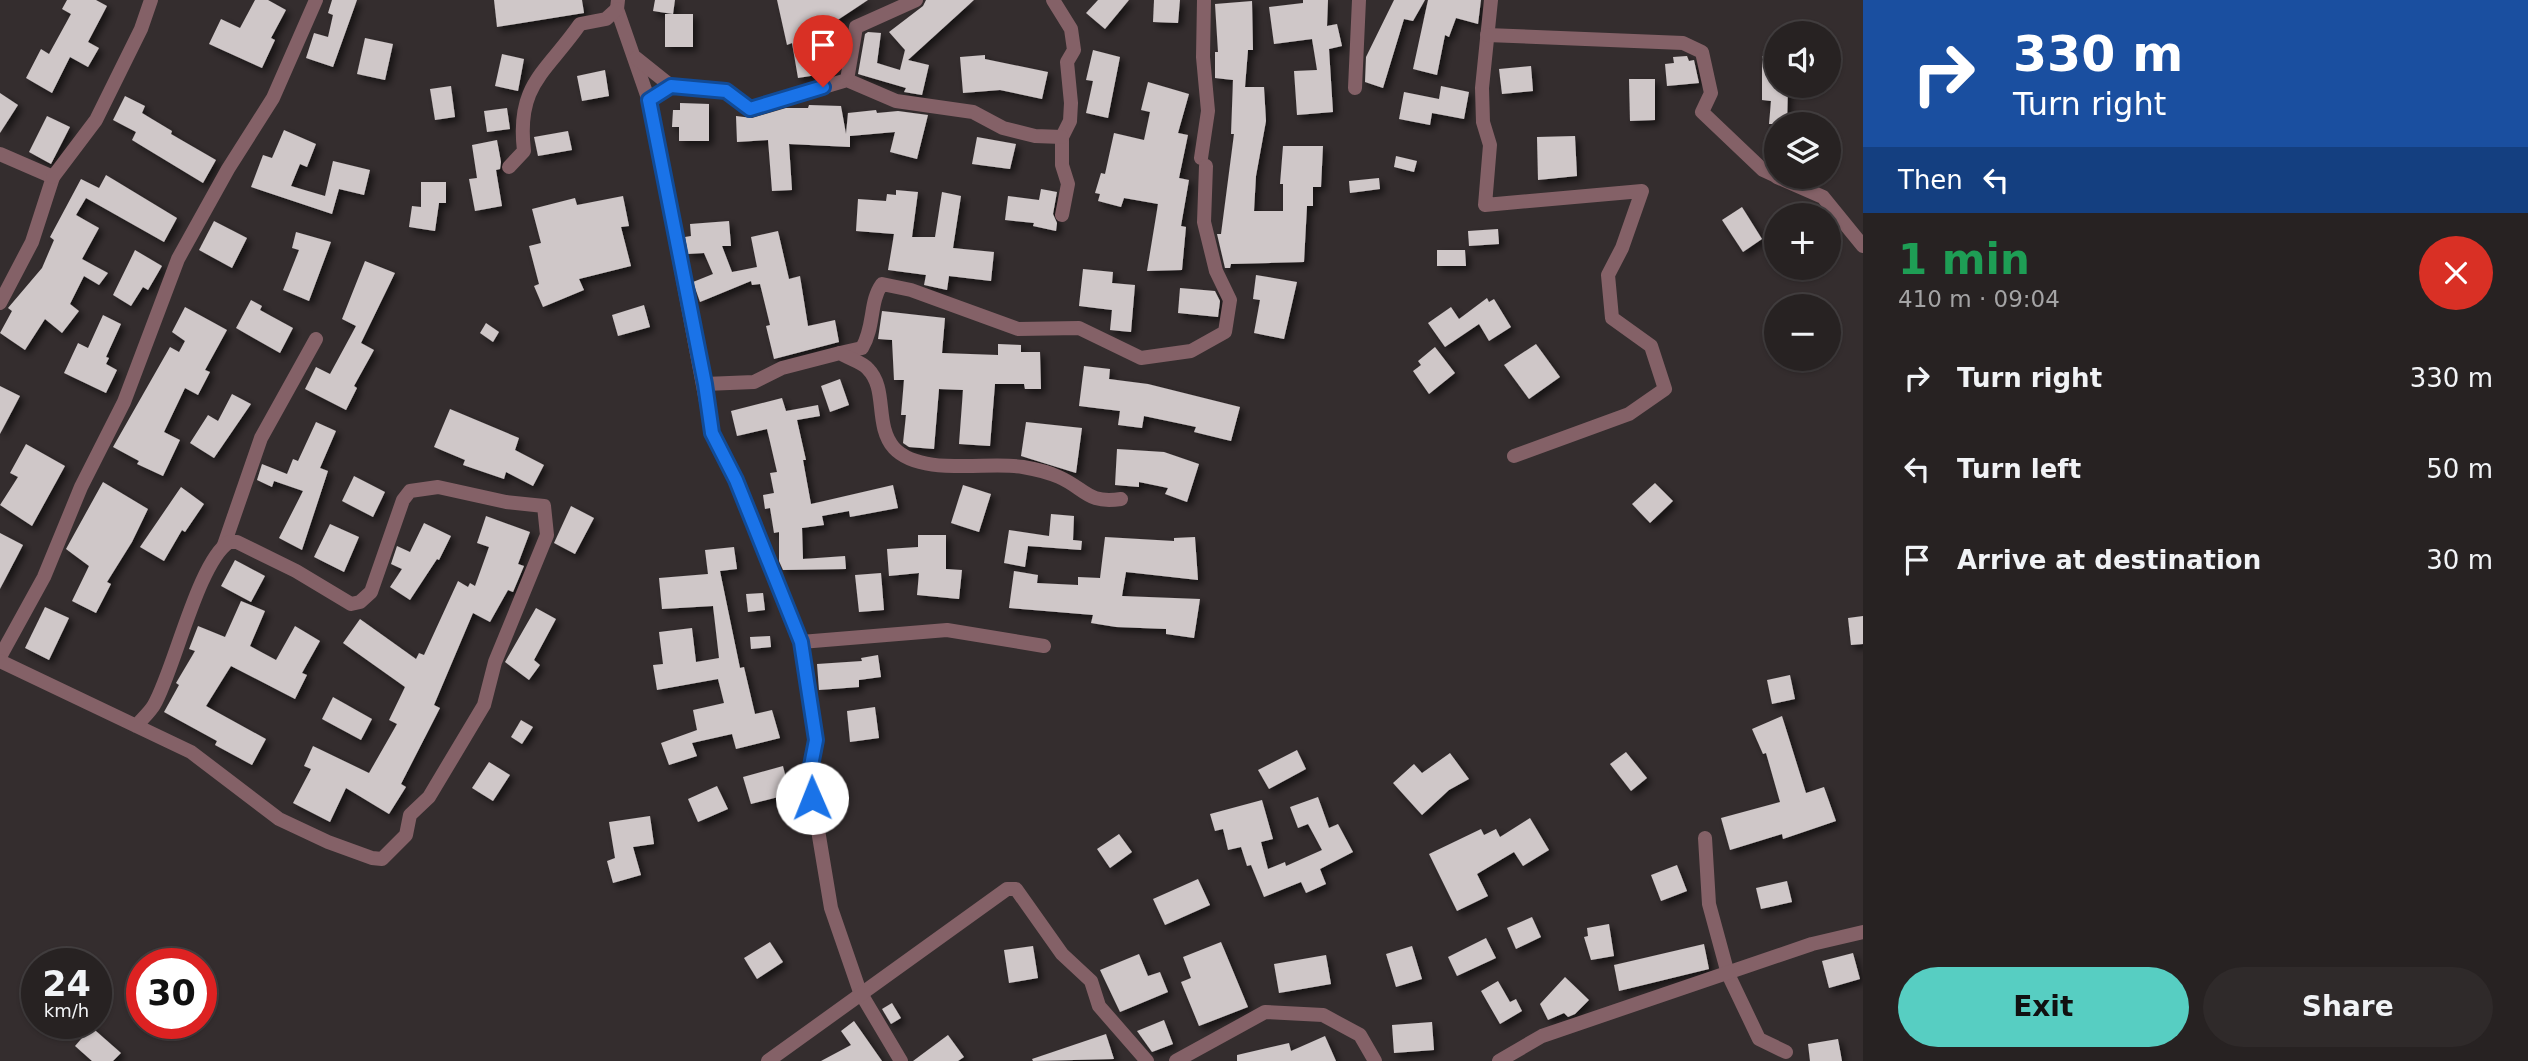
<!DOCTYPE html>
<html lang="en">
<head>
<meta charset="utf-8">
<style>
  body { margin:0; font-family:"DejaVu Sans",sans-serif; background:#2f2a2a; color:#f1f3f6; height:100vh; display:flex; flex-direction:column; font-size:26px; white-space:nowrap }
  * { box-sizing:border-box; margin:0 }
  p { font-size:23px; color:#a4a4a5 }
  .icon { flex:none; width:38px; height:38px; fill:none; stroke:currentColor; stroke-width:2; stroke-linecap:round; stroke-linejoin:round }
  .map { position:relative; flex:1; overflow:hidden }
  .drawer { display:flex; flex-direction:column; background:#272222; width:665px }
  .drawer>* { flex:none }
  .banner { background:#1a4fa0; color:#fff; overflow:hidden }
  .controls { position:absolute; left:1764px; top:21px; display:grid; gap:14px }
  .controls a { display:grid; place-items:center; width:77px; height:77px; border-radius:50%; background:#272222; box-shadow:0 2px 5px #0004,0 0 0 2px #433f40; font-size:35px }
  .speed { position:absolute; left:21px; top:948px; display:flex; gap:14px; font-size:35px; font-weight:700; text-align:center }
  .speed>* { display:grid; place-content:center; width:91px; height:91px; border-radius:50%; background:#272222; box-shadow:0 2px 5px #0004,0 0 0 2px #433f40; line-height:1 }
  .speed small { font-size:18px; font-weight:400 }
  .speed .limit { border:10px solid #d22; background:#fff; color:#111 }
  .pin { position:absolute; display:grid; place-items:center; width:60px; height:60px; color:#fff; margin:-72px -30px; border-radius:50% 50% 50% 0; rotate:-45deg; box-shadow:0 0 7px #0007 }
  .pin .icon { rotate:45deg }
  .me { position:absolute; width:77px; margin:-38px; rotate:359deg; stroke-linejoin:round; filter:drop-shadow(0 0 5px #0008) }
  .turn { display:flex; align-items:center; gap:24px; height:147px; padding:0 35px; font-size:32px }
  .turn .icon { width:91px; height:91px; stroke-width:2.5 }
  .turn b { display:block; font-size:49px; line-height:60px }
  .then { display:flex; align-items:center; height:66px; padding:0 35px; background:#0003; gap:14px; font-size:26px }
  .round { display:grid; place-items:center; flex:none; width:74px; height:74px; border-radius:37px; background:#2f2a2a }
  .headline { display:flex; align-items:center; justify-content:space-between; height:119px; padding:0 35px }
  h1 { font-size:42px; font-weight:700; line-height:52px; color:#1e9e55 }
  .cta { display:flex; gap:14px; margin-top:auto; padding:14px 35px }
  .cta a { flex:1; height:80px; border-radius:42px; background:#57cec2; color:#111; font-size:28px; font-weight:700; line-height:80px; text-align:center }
  .cta a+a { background:#2f2a2a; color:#f1f3f6 }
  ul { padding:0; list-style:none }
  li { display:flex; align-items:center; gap:21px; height:91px; padding:0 35px }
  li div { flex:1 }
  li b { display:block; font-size:26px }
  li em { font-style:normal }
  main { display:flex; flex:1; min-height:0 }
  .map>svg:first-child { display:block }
  .building { fill:#cfc7c8; filter:url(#shadow) }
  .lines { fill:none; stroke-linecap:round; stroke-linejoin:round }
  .street { stroke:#846167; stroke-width:14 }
  .route-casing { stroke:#114b97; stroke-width:18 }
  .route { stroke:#1a73e8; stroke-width:12 }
</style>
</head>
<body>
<main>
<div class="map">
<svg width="1863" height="1061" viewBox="0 0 1863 1061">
  <defs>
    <filter id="shadow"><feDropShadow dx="4" dy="4" stdDeviation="3.5" flood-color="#0009"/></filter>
  </defs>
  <rect width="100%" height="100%" fill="#342d2e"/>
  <!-- building -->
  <g class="building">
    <path d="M67,0H96L107,6L88,42L99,48L88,67L70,57L52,93L26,78L41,49L49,54L71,14L62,9Z"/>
    <path d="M255,0H268L286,10L271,38L275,40L262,68L209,44L221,19L240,28Z"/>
    <path d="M332,0H357L333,67L306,58L314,33L328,37L333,15L328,13Z"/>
    <path d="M494,0H582L584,13L497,27Z"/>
    <path d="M655,0H675L673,14L653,11Z"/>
    <path d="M777,0H868L827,27L835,72L798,78L792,43L787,45Z"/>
    <path d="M926,0H974L908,60L929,65L922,95L904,92L906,88L858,74L865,34L868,32L881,33L877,63L900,70L905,50L889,32L923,6Z"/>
    <path d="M1098,0H1129L1105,29L1086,13Z"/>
    <path d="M1154,0H1180L1178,23L1153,22Z"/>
    <path d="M1303,0H1328L1327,26L1337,24L1342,46L1329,49L1333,112L1297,115L1294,71L1317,70L1312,39L1274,44L1269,7L1303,3Z"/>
    <path d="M1394,0H1425L1413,21L1404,19L1383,88L1365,82L1366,57Z"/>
    <path d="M1428,0H1481L1478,24L1456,18L1449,37L1445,35L1437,75L1413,69Z"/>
    <path d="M1252,1L1253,50H1248L1245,87H1264L1266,121L1256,176L1254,211H1283V184H1280L1283,146H1323L1321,187H1313V206H1307L1304,262L1231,264L1230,268H1225L1217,234H1221L1234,134H1231L1233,80L1215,78V52H1218L1215,4Z"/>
    <rect x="665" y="14" width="28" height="33"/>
    <path d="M365,38L393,44L385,80L357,74Z"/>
    <path d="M1093,50L1120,57L1108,118L1086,113L1093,81L1086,80Z"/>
    <path d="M502,54L524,59L518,91L495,86Z"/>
    <path d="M985,55V59L1048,72L1042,99L1000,90L963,93L960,57Z"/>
    <path d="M1687,56L1689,61L1694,60L1699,83L1667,86L1665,64L1674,63L1673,57Z"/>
    <path d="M1762,56L1776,57V86H1788L1787,124H1769L1771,101L1762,100Z"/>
    <path d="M1531,66L1533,91L1502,94L1499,69Z"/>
    <path d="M605,70L609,96L582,101L577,76Z"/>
    <path d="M1629,79H1655V120L1630,121Z"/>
    <path d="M1148,82L1189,94L1178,133L1188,135L1179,178L1189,180L1181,226L1186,227L1182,270L1147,271L1158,204L1124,198L1121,207L1098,201L1100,194L1095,193L1101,173L1105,174L1114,133L1144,140L1150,112L1141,110Z"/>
    <path d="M451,86L455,117L435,120L430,89Z"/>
    <path d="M1441,86L1469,92L1464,119L1432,113L1430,125L1399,119L1404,92L1439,99Z"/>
    <path d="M0,93L18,105L0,133Z"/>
    <path d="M125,96L145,106L142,113L172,131L171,134L216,160L203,183L132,140L136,132L113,120Z"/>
    <path d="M680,103L709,104V141H679V127H672L673,110H680Z"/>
    <path d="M809,105L841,106L846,134L848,113L876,110L877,113L898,111L928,115L917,159L890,152L895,132L850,136V147L789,144L792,190L772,191L768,140L737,142L736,116L752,118L786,108H808Z"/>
    <path d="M507,108L510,129L487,132L484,111Z"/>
    <path d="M47,116L70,127L51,164L29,152Z"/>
    <path d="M284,130L316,144L307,167L300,164L291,186L325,196L333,161L370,170L364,195L339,189L332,214L251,187L263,155L272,158Z"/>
    <path d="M568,131L572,150L538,156L534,137Z"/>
    <path d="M1575,136L1577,176L1538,180L1537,137Z"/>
    <path d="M977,137L1016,144L1010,169L972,164Z"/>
    <path d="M497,140L501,162L500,169L496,170L502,206L475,211L469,179L477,178L472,145Z"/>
    <path d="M1396,156L1417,161L1414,172L1394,167Z"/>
    <path d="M106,175L177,218L164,242L86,198L76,215L99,228L82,259L108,273L99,285L84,276L70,304L79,311L62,333L45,319L25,350L0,333L12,311L8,308L42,268L54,240L50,237L81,179L99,188Z"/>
    <path d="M1379,178L1380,189L1350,193L1349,181Z"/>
    <path d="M421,182H446V203H439L435,231L409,227L412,206L421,207Z"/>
    <path d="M1041,189L1057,192L1053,214L1057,223L1056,231L1033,226L1034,223L1005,220L1008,196L1039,200Z"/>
    <path d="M896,190L918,192L912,237H935L942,192L961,196L953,248L994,252L991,281L949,276L947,290L924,285L926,275L888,270L894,234L856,231L858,199L886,201L887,194L896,195Z"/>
    <path d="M623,196L629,226L621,227L631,266L579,279L584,290L543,307L534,286L539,284L529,246L541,243L532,209L575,198L577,205Z"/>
    <path d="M1742,207L1762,239L1743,252L1722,220Z"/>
    <path d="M214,221L247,238L232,268L199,250Z"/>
    <path d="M729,221L731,246H722L732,272L757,267L751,237L778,231L789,279L800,276L808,326L835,320L839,342L774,359L766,326L770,325L760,284L752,285L751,281L700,302L693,282L713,274L704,253L688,254L685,237L691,236L690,224Z"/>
    <path d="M1498,229L1499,244L1469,246L1468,231Z"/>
    <path d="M296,232L331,242L309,301L283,290L299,250L292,248Z"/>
    <path d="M135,250L162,266L148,290L143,287L131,306L113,295Z"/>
    <path d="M1437,250H1465L1466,266H1437Z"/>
    <path d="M365,261L395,273L361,343L374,350L354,386L357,388L346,410L305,389L316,367L330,374L356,326L342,319Z"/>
    <path d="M1083,269L1113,272L1112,283L1135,285L1131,332L1110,330L1112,310L1079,306Z"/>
    <path d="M1256,275L1297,282L1284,339L1254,333L1260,300L1253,299Z"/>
    <path d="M1180,288L1215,291L1220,301L1218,317L1178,313Z"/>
    <path d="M1487,298L1489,302L1494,299L1511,327L1489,341L1479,324L1445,347L1428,323L1451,307L1459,319Z"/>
    <path d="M251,300L262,306L260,310L293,328L280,353L236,328Z"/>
    <path d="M644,305L650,327L618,336L612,315Z"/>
    <path d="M185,307L227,330L205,370L210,372L198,395L185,388L164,432L180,440L163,476L137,464L139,461L113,447L170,347L179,352L185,341L172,332Z"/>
    <path d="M882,311L945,318L942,353L998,355V344L1021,345V352H1040L1041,389H1025L1024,384H995L990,446L959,444L963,390L939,389L934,449L909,447L903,443L906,415H901L904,380H894L892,340L878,339Z"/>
    <path d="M103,315L121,324L106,357L109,358L106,364L117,370L106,393L64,373L78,343L88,348Z"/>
    <path d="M486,323L499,332L493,342L480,333Z"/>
    <path d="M1536,344L1560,377L1529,399L1504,365Z"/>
    <path d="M1435,347L1455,373L1429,394L1413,371L1421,365L1418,361Z"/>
    <path d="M1084,366L1110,369L1109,379L1148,384L1240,407L1231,441L1194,432L1196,427L1144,416L1142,428L1118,425L1120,411L1079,406Z"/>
    <path d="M840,379L849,405L830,412L821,386Z"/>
    <path d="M0,386L20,396L0,434Z"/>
    <path d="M232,394L251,404L214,458L190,443L208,415L218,421Z"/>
    <path d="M782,398L786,411L818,405L820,416L797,420L806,460H803L811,504L893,485L898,508L850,517L849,511L822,516L824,525L802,528L803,559L845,556L846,569L783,570L779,561V532L774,533L770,508L765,509L763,495L774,493L770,473L777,472L767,429L737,436L731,411Z"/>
    <path d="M450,409L519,438L515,450L544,465L533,486L506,472L504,479L463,465L465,460L434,447Z"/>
    <path d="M316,422L336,431L320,468L328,471L302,550L279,538L303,491L274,481L272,487L257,480L262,464L287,474L293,459L298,461Z"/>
    <path d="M1026,422L1082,428L1076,473L1021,456Z"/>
    <path d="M26,444L65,466L32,526L0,505L18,477L10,473Z"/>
    <path d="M1117,449L1164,452L1199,464L1187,502L1165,494L1168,488L1139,482V487L1115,485Z"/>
    <path d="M354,476L385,492L373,517L342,501Z"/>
    <path d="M103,482L148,509L132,542L107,582L111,584L96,613L72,601L89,566L66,549Z"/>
    <path d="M1655,483L1673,501L1650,523L1632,504Z"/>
    <path d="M963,485L991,494L979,532L951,523Z"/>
    <path d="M181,487L204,504L185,532L182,530L164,561L140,547Z"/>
    <path d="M571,506L594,518L575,554L554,543Z"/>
    <path d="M1051,514L1074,516L1073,540L1082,541L1081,550L1028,546L1025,567L1004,563L1009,530L1049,536Z"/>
    <path d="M486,516L530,532L518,564L524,566L513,592L508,590L490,622L473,613L434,705L440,708L401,784L406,787L389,814L346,788L330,822L293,803L311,769L304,766L313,746L369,773L397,724L389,720L405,687L343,643L360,619L416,659L419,653L424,655L458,581L468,587L470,583L475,586L489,547L477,543Z"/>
    <path d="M424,523L451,536L439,560L437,559L410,600L390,587L402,569L391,564L397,546L410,552Z"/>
    <path d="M330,524L359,537L344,572L314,557Z"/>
    <path d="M0,533L23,545L0,589Z"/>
    <path d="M918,535H946V569L962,570L959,599L917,595L919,573L889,576L887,549L918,547Z"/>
    <path d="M1105,537L1174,541V538L1195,537L1198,580L1126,572L1122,596L1200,599L1194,638L1166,634V629L1116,627L1091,623L1093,615L1009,608L1014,571L1038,575L1037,583L1078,585V577L1100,578Z"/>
    <path d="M734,547L737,569L720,571L740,668L744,667L755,714L772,710L780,738L736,749L732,734L692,743L697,756L669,765L661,743L697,730L693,710L724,703L718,679L657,690L653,665L663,664L659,632L692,628L696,662L719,658L713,606L662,609L659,578L708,574L705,550Z"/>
    <path d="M235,560L265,576L251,602L221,586Z"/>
    <path d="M881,573L884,610L859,612L855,575Z"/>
    <path d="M763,593L765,610L748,612L746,594Z"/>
    <path d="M241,601L265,611L250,646L276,660L295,626L320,641L302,673L307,675L295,699L231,666L206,706L266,739L252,765L215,745L217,741L164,712L179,685L176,683L195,651L189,649L198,626L225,637Z"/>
    <path d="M45,607L69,618L49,660L25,648Z"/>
    <path d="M536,608L556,619L534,660L540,665L529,680L505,662Z"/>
    <path d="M1863,616V644L1851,645L1848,618Z"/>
    <path d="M770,636L771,647L751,649L750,637Z"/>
    <path d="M878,655L881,677L859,680V687L819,690L817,664L862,661L861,658Z"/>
    <path d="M1790,675L1795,699L1772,704L1767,680Z"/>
    <path d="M333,697L372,719L361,740L322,719Z"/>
    <path d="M875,707L879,738L850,742L847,711Z"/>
    <path d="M1782,716L1806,793L1824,787L1836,821L1783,839L1782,834L1730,850L1721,818L1780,802L1766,753L1763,754L1752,729Z"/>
    <path d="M521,720L533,727L522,744L511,737Z"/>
    <path d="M1297,750L1306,769L1269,789L1258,770Z"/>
    <path d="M1626,752L1647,778L1631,791L1610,764Z"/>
    <path d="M1450,753L1469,779L1449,790L1422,815L1393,783L1414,764L1422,773Z"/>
    <path d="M489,762L510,775L493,801L472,788Z"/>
    <path d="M783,766L790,794L751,804L743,777Z"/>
    <path d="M717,786L728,809L698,822L688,799Z"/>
    <path d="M1318,797L1329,828L1338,824L1353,852L1320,869L1326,884L1306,893L1301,882L1264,897L1251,865L1247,866L1241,847L1228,850L1223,829L1215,831L1210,814L1262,800L1273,839L1261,842L1268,869L1285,862L1286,866L1322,850L1308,824L1298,828L1290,807Z"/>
    <path d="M650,816L654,844L633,847L641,875L613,883L607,861L615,858L609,822Z"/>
    <path d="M1530,818L1549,850L1523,866L1514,852L1477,874L1488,896L1457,911L1429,854L1481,829L1484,835L1496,829L1500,837Z"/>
    <path d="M1119,834L1132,852L1110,868L1097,849Z"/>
    <path d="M1677,865L1687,891L1661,901L1651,875Z"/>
    <path d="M1198,879L1210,905L1165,925L1153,899Z"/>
    <path d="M1787,881L1792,902L1761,909L1756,888Z"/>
    <path d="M1532,917L1541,937L1516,949L1507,928Z"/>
    <path d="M1609,924L1614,956L1591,960L1584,937L1588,936L1587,928Z"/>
    <path d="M1486,938L1496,958L1457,976L1448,957Z"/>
    <path d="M770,942L783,962L757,979L744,958Z"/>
    <path d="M1221,942L1248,1007L1199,1026L1181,982L1191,978L1183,957Z"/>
    <path d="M1704,944L1709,969L1619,991L1614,965Z"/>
    <path d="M1033,946L1038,978L1009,983L1004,950Z"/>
    <path d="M1412,946L1422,979L1396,987L1386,954Z"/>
    <path d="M1853,953L1860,979L1829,988L1822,961Z"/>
    <path d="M1139,954L1148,976L1160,972L1168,992L1120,1012L1100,970Z"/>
    <path d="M1326,955L1331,984L1279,993L1274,964Z"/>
    <path d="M1565,977L1589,1000L1575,1014L1568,1017L1564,1013L1548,1020L1540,1004Z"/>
    <path d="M1498,981L1510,1002L1516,999L1522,1011L1500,1024L1481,991Z"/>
    <path d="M892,1003L901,1018L891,1024L882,1009Z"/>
    <path d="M1164,1020L1173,1044L1152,1052L1137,1031Z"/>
    <path d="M854,1021L882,1061H821L851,1045L841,1031Z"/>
    <path d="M1432,1022L1434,1050L1394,1053L1392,1025Z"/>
    <path d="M83,1024H88L121,1053L113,1061H92L75,1046L82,1038L75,1033Z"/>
    <path d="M1106,1034L1114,1059L1033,1061L1032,1059Z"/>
    <path d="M948,1035L964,1057L958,1061H913Z"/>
    <path d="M1325,1036L1336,1061H1237V1055L1289,1043L1291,1051Z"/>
    <path d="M1838,1039L1842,1061H1810L1808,1044Z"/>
  </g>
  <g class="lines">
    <!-- street -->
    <g class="street">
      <path d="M618,0L617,9L649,101L712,433L736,480L801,642L816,740L809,776L831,908L860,992L901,1061"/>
      <path d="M1053,0L1071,29L1074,50L1067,62L1071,103L1070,121L1062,137V165L1068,184L1062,215"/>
      <path d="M1491,0L1482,88L1483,122L1490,145L1485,205L1642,191L1622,248L1608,275L1612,318L1651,346L1665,389L1629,414L1514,456"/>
      <path d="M1487,35L1683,43L1702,52L1711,93L1702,112L1763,170L1776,176"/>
      <path d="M636,58L671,86L726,91L750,109L847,80L896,101L973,112L1003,128L1035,136L1062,137"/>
      <path d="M847,80L856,27L916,0"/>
      <path d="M1355,88L1359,0"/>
      <path d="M0,154L53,177L32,242L0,303"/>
      <path d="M1201,158L1208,111L1203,57L1204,0"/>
      <path d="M509,167L524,151C516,84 546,73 580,24L606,19L617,9"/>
      <path d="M53,177L96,120L141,29L151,0"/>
      <path d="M1777,177L1823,197L1863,246"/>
      <path d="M840,353L862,348C875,326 869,302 882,284L911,290L1018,329L1079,328L1141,358L1191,351L1225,332L1230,300L1216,271L1204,222L1206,166"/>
      <path d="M705,384L754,382L782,368L840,353C849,359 862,362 868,369C888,389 874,425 894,448C921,477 989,461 1023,467C1035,469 1048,472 1059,477C1086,489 1087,504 1121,499"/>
      <path d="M224,545L261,438L316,339"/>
      <path d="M801,642L947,630L1044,646"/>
      <path d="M0,657L44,577L81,487L124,402L178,259L228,169L273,98L316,0"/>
      <path d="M0,661L191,752L279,819L328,842L372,858L382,859L406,835L410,815L429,797L484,705L495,662L547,535L544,506L506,502L438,487L410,491L403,500L371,592L360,602L351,604L296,571L237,542H229C198,562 174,671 154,705C150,712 142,719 136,726"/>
      <path d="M1705,838L1709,904L1728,974L1759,1039L1786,1052"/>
      <path d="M768,1061L1007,889H1016L1062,954L1091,981L1099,1006L1147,1061"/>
      <path d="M1176,1061L1265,1012L1323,1015L1360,1035L1375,1061"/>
      <path d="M1499,1061L1542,1036L1812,944L1863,932"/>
    </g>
  </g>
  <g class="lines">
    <!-- route casing -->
    <g class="route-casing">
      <path id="route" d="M812,798L809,776L816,740L801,642L736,480L712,433L705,384L649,100L671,86L726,91L750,109L823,87"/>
    </g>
    <!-- route -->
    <use href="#route" class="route"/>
  </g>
</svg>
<div class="controls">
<a><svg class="icon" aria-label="sound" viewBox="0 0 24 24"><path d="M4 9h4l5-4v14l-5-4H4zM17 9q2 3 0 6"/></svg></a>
<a><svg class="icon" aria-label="layers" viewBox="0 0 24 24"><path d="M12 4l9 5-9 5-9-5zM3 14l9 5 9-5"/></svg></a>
<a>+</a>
<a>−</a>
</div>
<div class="speed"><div>24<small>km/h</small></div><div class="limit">30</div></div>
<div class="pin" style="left:823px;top:87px;background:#d93025"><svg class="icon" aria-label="arrive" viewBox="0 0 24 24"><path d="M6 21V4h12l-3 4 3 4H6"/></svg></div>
<svg class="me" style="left:812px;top:798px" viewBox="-20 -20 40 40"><circle r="19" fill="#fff"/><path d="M0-13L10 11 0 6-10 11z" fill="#1a73e8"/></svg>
</div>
<section class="drawer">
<div class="banner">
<div class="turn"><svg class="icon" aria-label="right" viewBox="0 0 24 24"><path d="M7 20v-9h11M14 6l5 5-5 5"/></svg><div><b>330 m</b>Turn right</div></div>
<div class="then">Then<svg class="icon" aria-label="left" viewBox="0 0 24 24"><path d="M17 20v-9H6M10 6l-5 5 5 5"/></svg></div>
</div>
<div class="headline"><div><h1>1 min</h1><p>410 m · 09:04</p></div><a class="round" style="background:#d93025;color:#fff"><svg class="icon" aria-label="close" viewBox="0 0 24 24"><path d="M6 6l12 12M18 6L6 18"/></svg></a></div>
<ul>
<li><svg class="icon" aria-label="right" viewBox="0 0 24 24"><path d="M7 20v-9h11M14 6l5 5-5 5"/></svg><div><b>Turn right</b></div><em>330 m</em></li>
<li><svg class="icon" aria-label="left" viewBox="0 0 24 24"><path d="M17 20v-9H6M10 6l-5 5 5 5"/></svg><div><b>Turn left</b></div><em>50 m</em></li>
<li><svg class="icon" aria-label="arrive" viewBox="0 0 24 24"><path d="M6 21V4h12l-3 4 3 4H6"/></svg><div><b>Arrive at destination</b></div><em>30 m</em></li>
</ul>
<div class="cta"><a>Exit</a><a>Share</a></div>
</section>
</main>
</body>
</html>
